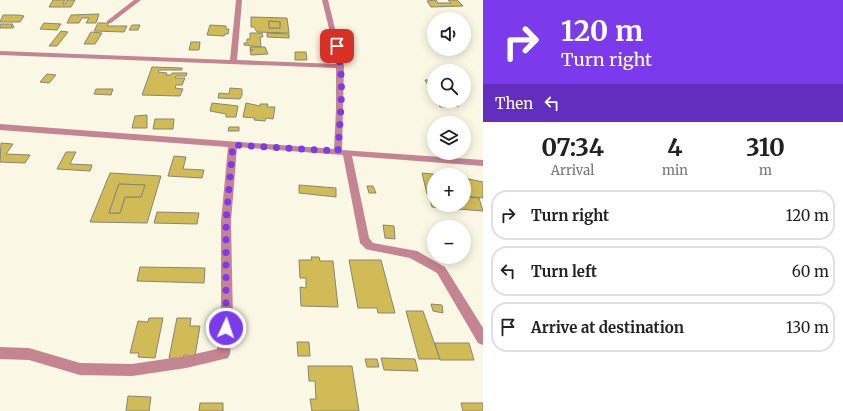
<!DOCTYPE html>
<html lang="en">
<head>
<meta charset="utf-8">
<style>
  body { margin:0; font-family:Merriweather,serif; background:#f2f2f2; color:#222; height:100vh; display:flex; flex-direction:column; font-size:15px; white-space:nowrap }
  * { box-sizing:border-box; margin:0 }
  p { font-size:13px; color:#767676 }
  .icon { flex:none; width:22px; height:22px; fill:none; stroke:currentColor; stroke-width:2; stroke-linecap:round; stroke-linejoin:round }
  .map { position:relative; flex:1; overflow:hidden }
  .panel { display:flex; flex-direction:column; background:#fff; width:360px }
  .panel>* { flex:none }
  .hud { background:#7c3aed; color:#fff; overflow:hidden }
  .buttons { position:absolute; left:427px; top:12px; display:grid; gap:8px }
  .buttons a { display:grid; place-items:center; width:44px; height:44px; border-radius:50%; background:#fff; box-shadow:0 2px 10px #0003; font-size:20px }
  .pin { position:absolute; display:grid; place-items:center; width:34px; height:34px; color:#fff; margin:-17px; border-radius:8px; box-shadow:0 2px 6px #0006 }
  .me { position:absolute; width:44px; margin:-22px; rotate:3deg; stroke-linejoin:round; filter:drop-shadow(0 0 3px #0008) }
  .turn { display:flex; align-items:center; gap:14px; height:84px; padding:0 12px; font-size:18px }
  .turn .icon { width:52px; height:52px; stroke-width:2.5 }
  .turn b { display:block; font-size:28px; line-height:34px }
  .then { display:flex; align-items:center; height:38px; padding:0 12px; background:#0003; gap:8px; font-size:15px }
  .eta { display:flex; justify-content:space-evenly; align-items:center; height:68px; text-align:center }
  .eta b { font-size:24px; font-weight:700; line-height:28px }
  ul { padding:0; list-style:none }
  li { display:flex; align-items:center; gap:12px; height:50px; margin:0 8px 6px; padding:0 4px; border:2px solid #e0e0e0; border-radius:16px }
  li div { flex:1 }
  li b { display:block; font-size:15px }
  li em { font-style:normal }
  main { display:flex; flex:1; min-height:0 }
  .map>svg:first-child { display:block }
  .building { fill:#d0bb57; stroke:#898575; fill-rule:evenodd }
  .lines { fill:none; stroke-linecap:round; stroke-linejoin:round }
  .street { fill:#c58492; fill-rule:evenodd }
  .route { stroke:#7c3aed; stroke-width:7; stroke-dasharray:0 12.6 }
</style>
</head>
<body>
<main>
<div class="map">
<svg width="483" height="411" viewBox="0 0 483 411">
  <rect width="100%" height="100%" fill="#faf7e4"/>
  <!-- building -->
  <g class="building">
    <path d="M53,0H65L63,4H65L67,0H75L71,7H49Z"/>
    <path d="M436,0L438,3H451L448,0H457L463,6L431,7L427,1Z"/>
    <path d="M99,14L96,23H86L89,18H82L79,23H67L71,15Z"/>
    <path d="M3,15H18L24,16L20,22H0Z"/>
    <path d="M251,17L287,18L289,33L257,32L254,27H251ZM269,21L280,22V28H269Z"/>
    <path d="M269,21L280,22V28H269Z"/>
    <path d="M44,23L61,24L57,30L40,29Z"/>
    <path d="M98,23H109L107,26H127L124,32L94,31Z"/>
    <path d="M0,24H13L11,26H14L13,28H0Z"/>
    <path d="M132,25H140L138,30H129Z"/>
    <path d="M210,25L226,26V29H229L228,34H225L224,36L207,35Z"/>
    <path d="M61,31L68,32L57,46H49Z"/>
    <path d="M91,32L102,33L95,44H84Z"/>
    <path d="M250,33H262L263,37H260L261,47L244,45V43H247V39H250Z"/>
    <path d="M267,33L289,34V38L267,37Z"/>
    <path d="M191,42H200L199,50H189Z"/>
    <path d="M250,47H265L268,54L251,55L250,50H253L250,49Z"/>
    <path d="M295,52H306L307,60H295Z"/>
    <path d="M152,67L182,68V70H159L158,72L167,73L166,75H171L172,73H187L186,76H176L175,78H185L182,85H176L175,88L183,89L180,96L142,95Z"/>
    <path d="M47,74L56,75L49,83L40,82Z"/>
    <path d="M425,80H432L434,82V89H430Z"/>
    <path d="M230,88L242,89V95L240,99L218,98L219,93L229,94Z"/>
    <path d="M96,89H113L111,95L94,94Z"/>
    <path d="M437,101H455L459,106L440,107Z"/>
    <path d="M212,103L238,106L236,117H226V114L210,111Z"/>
    <path d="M246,103L260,106V104H268L267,107H275L273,119L266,118L265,121L254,120L255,118L243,117Z"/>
    <path d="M147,115V128H132L135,116Z"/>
    <path d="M155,119H174L173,129H153Z"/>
    <path d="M229,127H239V131H228Z"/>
    <path d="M1,143L13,144L6,154L30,155L25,163L0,162Z"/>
    <path d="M66,152H76L70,164L92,165L90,171L57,169Z"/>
    <path d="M174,156L186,157L183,169L204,170L202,178L168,176Z"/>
    <path d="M110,173L161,176L147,223L90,222ZM119,184L145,185L141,197H125L120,213H109Z"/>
    <path d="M422,173L443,175H434V194H427Z"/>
    <path d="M464,178L483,182V198L466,196Z"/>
    <path d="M119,184L145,185L141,197H125L120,213H109Z"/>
    <path d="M299,185L336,188V197L299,193Z"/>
    <path d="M367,186H373L376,193H369Z"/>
    <path d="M429,196H434V205H464V197L479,198L483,211L432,207Z"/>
    <path d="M157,212L199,213L197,224L154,223Z"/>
    <path d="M383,225L394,226L395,239L385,238Z"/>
    <path d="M311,257H319L320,261H333L338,307L301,306L300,287L306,288V278H300L299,260H312Z"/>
    <path d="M349,260H381L395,313H378L377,308H358Z"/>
    <path d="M140,267L205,268L204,283L137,281Z"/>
    <path d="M431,304L442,305L443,313L433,311Z"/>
    <path d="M406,311H423L440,359H419Z"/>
    <path d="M149,318H163L155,358L138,357L139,353H130L138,321L148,322Z"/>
    <path d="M177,318H191L190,326H200L195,356L184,355L183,359L169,358Z"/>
    <path d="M297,342H309L310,356H298Z"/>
    <path d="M435,343H469L474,360H440Z"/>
    <path d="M381,358L415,359L418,371L384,370Z"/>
    <path d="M365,359H377L379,367H367Z"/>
    <path d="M308,366H352L359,411H312L310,399H316L315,381H309Z"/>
    <path d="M128,396L151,397L149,411H126Z"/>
    <path d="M200,403H223V411H199Z"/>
    <path d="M461,403H483V411H463Z"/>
  </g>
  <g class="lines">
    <!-- street -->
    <g class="street">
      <path d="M134,0H141L111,23H107V21Z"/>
      <path d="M236,0H242L237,60L336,64V57L322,0H328L344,66L342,150L483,160V166L352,156L369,238L373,243L417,251L445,267L483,328V345L478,343L437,273L410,258L370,250L366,249L360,243L343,155L237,147L231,221L233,320L230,354L228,358L186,368L132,376L80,375L29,360L0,359V347L29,348L80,363L132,364L186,356L217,349L221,320V221L228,147L0,130V124L334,149L336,110V68L0,55V51L230,60Z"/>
    </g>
  </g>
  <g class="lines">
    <!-- route -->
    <path class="route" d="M226,328V221L233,145L338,151C340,117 345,79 337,46"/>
  </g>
</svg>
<div class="buttons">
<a><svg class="icon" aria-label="sound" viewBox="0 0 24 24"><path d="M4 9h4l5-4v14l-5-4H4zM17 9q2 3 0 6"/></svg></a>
<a><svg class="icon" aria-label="search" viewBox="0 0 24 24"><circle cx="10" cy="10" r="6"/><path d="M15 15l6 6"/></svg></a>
<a><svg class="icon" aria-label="layers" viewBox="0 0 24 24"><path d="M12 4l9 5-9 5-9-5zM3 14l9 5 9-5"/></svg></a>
<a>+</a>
<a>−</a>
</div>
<div class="pin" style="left:337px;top:46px;background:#d93025"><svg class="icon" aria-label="arrive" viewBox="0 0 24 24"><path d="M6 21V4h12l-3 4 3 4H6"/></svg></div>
<svg class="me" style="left:226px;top:328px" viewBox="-20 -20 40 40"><circle r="17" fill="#7c3aed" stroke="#fff" stroke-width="3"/><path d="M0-11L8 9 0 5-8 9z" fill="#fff"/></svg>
</div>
<section class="panel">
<div class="hud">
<div class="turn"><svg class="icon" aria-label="right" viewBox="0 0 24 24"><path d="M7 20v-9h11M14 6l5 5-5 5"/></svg><div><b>120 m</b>Turn right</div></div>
<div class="then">Then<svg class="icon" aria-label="left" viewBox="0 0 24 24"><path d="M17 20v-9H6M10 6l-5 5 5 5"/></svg></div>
</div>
<div class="eta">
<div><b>07:34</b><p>Arrival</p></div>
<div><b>4</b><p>min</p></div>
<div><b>310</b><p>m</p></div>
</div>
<ul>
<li><svg class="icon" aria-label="right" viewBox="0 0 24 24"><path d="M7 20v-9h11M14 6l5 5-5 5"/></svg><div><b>Turn right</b></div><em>120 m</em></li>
<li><svg class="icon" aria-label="left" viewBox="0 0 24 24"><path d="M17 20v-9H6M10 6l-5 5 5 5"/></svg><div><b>Turn left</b></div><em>60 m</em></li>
<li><svg class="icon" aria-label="arrive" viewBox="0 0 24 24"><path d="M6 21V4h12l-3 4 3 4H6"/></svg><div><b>Arrive at destination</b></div><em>130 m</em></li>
</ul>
</section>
</main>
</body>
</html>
